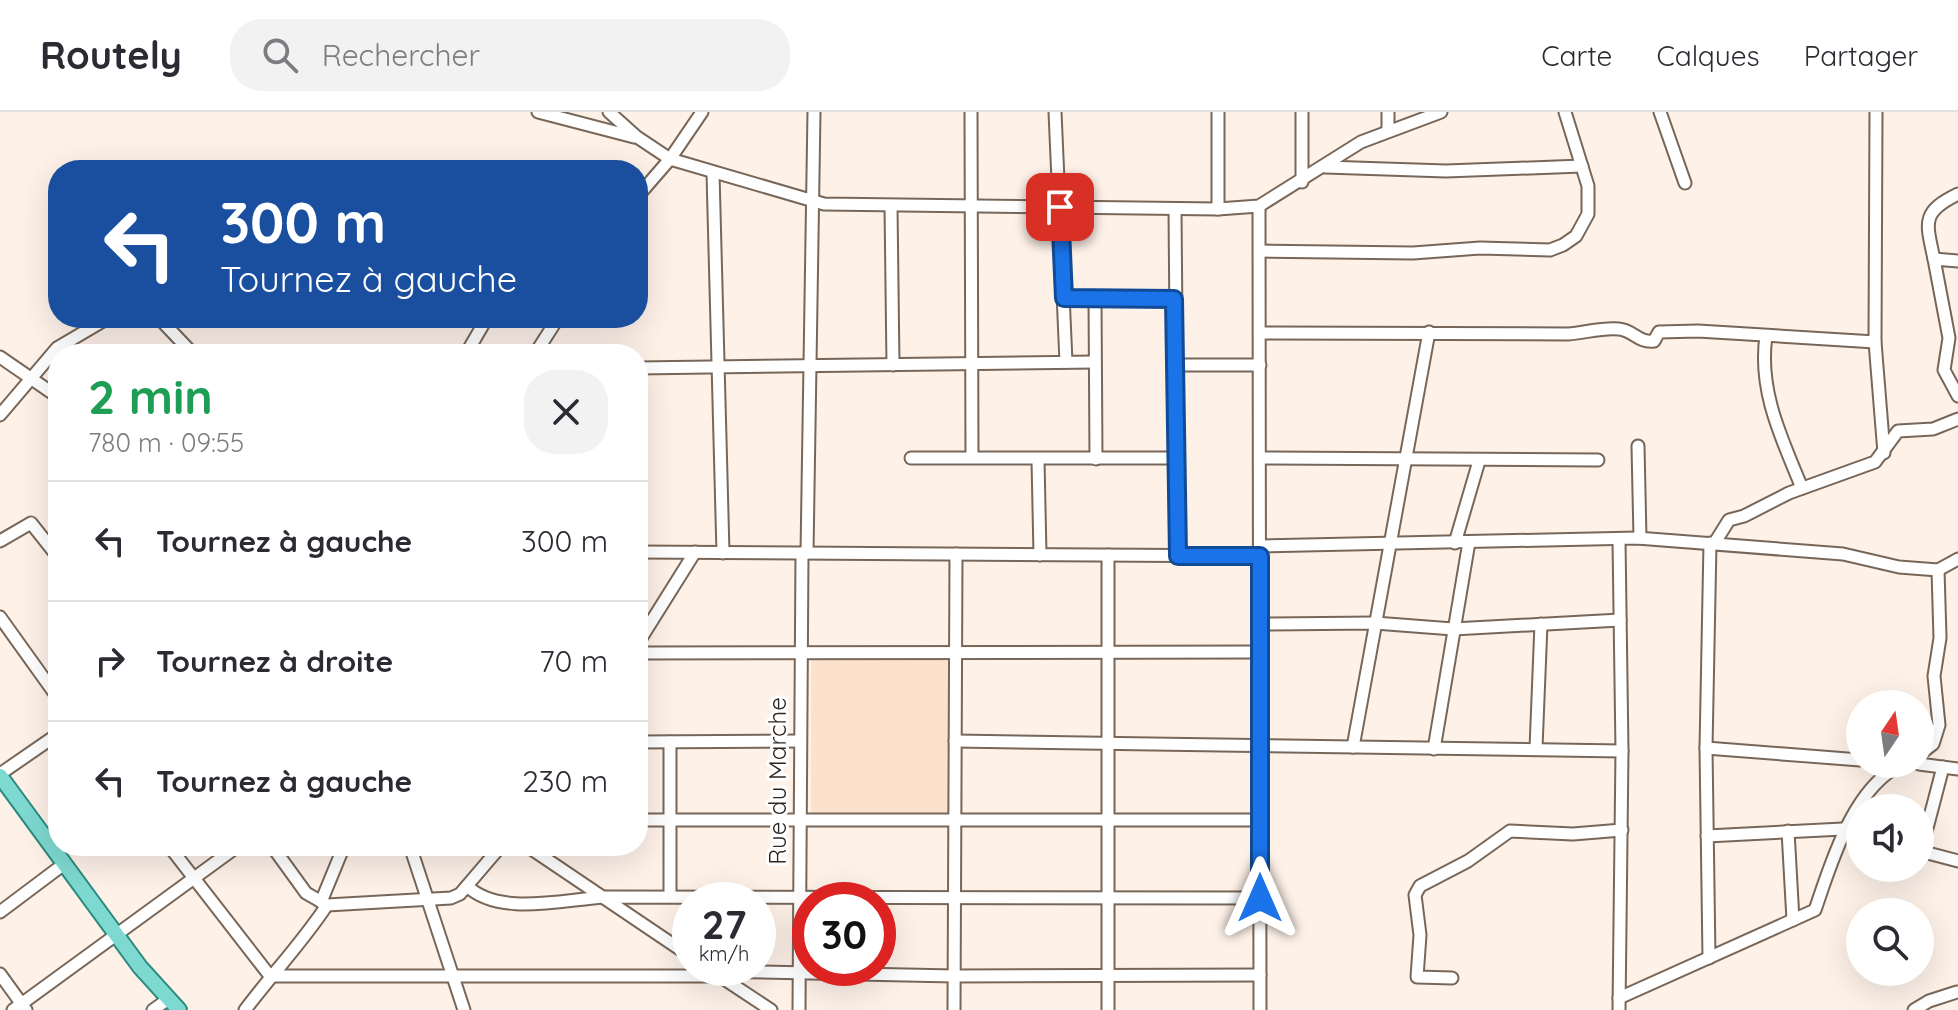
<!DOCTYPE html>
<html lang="fr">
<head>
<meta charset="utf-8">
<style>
  body { margin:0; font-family:Quicksand,sans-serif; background:#f2f2f3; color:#2b2b33; height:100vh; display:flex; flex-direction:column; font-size:30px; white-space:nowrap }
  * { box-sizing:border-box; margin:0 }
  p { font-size:26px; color:#7c7c81 }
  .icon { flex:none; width:44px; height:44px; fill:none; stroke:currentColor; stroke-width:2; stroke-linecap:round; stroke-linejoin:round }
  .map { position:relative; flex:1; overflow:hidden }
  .details { position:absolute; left:48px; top:232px; width:600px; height:512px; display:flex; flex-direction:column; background:#fff; border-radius:32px; box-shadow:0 8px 32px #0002 }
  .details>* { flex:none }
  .guide { position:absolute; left:48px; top:48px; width:600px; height:168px; border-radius:32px; box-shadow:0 8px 32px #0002; background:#1a4fa0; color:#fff; overflow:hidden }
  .needle { width:52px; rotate:13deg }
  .buttons { position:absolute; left:1846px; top:578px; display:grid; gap:16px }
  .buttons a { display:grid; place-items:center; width:88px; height:88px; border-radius:50%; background:#fff; box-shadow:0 8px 32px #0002; font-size:40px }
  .speed { position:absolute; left:672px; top:770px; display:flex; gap:16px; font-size:40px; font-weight:700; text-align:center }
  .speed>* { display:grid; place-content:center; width:104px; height:104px; border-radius:50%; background:#fff; box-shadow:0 8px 32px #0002; line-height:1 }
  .speed small { font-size:20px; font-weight:400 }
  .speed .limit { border:12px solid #d22; background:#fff; color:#111 }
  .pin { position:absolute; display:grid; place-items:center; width:68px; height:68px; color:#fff; margin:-34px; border-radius:16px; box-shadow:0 4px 12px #0006 }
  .me { position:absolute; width:88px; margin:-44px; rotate:0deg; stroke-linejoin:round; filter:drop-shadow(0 0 6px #0008) }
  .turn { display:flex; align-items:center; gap:28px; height:168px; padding:0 40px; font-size:36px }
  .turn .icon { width:104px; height:104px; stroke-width:2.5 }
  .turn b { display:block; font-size:56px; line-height:68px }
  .round { display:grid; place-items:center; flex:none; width:84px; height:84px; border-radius:32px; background:#f2f2f3 }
  .summary { display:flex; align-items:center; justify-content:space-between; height:136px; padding:0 40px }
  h1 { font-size:48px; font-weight:700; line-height:60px; color:#1e9e55 }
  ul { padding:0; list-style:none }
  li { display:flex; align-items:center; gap:24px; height:120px; padding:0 40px; border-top:2px solid #e1e1e2 }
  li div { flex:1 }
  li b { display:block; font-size:30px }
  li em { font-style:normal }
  header { display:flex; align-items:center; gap:48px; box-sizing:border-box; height:112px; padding:0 40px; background:#fff; border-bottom:2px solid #e1e1e2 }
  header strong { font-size:38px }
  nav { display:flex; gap:44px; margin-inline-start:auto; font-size:28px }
  .search { width:560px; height:72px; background:#f2f2f3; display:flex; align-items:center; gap:20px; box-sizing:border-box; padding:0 28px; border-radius:32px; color:#7c7c81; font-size:30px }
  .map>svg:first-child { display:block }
  .built { fill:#fce2cd }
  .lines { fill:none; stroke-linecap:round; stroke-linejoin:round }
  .minor-casing { stroke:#786759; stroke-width:15 }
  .major-casing { stroke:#2a8a7e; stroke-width:18 }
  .minor { stroke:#fff; stroke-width:11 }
  .major { stroke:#7ed9d0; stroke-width:14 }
  .route-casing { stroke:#114b97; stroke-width:20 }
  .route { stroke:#1a73e8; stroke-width:14 }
  .labels { text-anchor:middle; stroke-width:6; stroke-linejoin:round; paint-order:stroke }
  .street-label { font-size:24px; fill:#2e2721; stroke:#fff }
</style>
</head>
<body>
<header>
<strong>Routely</strong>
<div class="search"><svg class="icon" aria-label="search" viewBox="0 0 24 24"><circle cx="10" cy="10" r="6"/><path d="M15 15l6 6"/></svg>Rechercher</div>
<nav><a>Carte</a><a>Calques</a><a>Partager</a></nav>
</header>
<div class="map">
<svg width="1958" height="898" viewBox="0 0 1958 898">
  <rect width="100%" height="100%" fill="#fdf1e8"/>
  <!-- built -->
  <rect class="built" x="811" y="548" width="137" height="155"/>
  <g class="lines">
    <!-- minor casing -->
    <g class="minor-casing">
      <g id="minor">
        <path d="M538,0L634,25"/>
        <path d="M609,0L637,25L670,47L824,92L1218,97L1259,94L1361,30L1441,0"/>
        <path d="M971,0L972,345"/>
        <path d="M1055,0L1066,250"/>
        <path d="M1218,0V97"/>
        <path d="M1302,0V70"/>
        <path d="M1388,0V17"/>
        <path d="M1660,0L1685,71"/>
        <path d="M1876,0L1875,230L1884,341"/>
        <path d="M1325,55L1446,59L1582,54"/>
        <path d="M713,61L723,441"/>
        <path d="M638,84L670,47L702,0"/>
        <path d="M891,94L893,253"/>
        <path d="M1259,94L1260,898"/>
        <path d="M1175,97L1178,444"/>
        <path d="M1260,139L1413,141L1480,136L1550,138L1563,133L1576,124L1588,102V74L1565,0"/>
        <path d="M1934,147C1926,110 1921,100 1958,82"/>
        <path d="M1958,149L1934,147L1949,226L1944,258L1958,284"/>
        <path d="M1064,186L1174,187"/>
        <path d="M1095,186L1096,347"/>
        <path d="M159,206L193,242"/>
        <path d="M1260,221L1568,222C1584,221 1603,215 1619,217C1633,218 1638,231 1654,229L1659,220L1698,219L1875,230"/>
        <path d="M1766,224C1758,279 1782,327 1802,376"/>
        <path d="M466,242L484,211"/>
        <path d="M535,242L558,206"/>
        <path d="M0,245L58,285"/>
        <path d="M1175,253H1260"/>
        <path d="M638,256L1095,250"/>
        <path d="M639,256L640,440"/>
        <path d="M0,303L57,236L108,206"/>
        <path d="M1638,334L1640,426"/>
        <path d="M911,346H1176"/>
        <path d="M1260,346L1598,348"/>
        <path d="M1038,348L1040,443"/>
        <path d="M0,429L31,411L58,445"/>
        <path d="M1455,431L1479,349"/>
        <path d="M1714,432L1729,408L1744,404L1789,381L1875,350L1898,319L1933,317L1958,307"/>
        <path d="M1260,434L1637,426L1843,442L1899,455L1938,458L1958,447"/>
        <path d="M638,440L1260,444"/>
        <path d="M807,441L814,0"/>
        <path d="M1108,443V898"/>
        <path d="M0,505L58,586"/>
        <path d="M1260,512L1375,511L1453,517L1620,508"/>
        <path d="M638,531L695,440"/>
        <path d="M638,541L1260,540"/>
        <path d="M955,629L1622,639"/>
        <path d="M638,630L800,629"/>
        <path d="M670,630V784"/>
        <path d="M1353,635L1429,220"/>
        <path d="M1536,636L1541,512"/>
        <path d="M1706,636L1860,648"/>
        <path d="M1434,637L1469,430"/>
        <path d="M1920,642L1933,632L1939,613L1934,564L1940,526L1938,458"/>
        <path d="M1919,652L1958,657"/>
        <path d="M0,662L58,622"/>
        <path d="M638,708H1260"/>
        <path d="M1788,719L1793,808"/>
        <path d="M1707,724L1843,717L1860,722"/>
        <path d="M169,734L270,864"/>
        <path d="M272,734L306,781L327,793L451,786L460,782L501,734"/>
        <path d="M410,734L464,898"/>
        <path d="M527,734L690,844"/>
        <path d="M1920,739L1958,749"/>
        <path d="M1921,739L1943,655"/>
        <path d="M467,774C500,805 564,787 606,785L1260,786"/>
        <path d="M321,790L344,734"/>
        <path d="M0,800L64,752"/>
        <path d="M1709,846L1706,636L1710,431"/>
        <path d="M712,859L954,864L1260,863"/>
        <path d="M715,861L771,898"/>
        <path d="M0,862L26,898"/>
        <path d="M270,864H720"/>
        <path d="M1452,866L1417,865L1420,823L1415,783L1420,774L1468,749L1510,719L1573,722L1622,718"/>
        <path d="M1619,886L1815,798C1831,752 1853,674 1903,652"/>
        <path d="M13,898L238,734"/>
        <path d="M153,898L167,888"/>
        <path d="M245,898C272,862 302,831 327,793"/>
        <path d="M799,898L802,441"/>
        <path d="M954,898L956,442"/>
        <path d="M1619,898L1622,639L1619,428"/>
        <path d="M1914,898L1929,889L1957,880"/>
      </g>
    </g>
    <!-- major casing -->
    <g class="major-casing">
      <path id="major" d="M0,664L140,855L179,898"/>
    </g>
    <!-- minor -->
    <use href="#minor" class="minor"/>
    <!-- major -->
    <use href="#major" class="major"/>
  </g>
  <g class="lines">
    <!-- route casing -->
    <g class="route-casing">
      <path id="route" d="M1060,95L1064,186L1174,187L1178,444H1260V786"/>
    </g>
    <!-- route -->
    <use href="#route" class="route"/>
  </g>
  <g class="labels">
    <!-- street labels -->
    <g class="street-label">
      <text transform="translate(778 669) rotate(-90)" y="8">Rue du Marche</text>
    </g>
  </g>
</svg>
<div class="buttons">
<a><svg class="needle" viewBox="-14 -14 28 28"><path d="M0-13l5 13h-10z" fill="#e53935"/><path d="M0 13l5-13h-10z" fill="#7c7c81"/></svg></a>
<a><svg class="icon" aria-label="sound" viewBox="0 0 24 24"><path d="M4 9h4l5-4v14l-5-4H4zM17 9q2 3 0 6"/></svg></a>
<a><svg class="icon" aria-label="search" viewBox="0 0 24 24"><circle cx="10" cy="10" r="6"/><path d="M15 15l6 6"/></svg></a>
</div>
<div class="speed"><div>27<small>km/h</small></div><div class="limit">30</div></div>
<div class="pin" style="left:1060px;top:95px;background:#d93025"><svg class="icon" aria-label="arrive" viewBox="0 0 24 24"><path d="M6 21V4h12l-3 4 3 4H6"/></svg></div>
<svg class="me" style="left:1260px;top:786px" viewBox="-20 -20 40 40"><path d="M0-17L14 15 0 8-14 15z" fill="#1a73e8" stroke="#fff" stroke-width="4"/></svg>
<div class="guide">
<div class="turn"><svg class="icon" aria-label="left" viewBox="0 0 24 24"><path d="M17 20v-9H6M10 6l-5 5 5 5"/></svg><div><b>300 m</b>Tournez à gauche</div></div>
</div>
<section class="details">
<div class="summary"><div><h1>2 min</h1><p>780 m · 09:55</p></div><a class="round"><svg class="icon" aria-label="close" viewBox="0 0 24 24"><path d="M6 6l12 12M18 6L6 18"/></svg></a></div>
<ul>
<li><svg class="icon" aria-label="left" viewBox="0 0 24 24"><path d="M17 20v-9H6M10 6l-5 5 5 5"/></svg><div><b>Tournez à gauche</b></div><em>300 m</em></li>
<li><svg class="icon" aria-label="right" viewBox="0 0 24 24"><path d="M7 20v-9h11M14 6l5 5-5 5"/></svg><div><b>Tournez à droite</b></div><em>70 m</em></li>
<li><svg class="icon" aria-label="left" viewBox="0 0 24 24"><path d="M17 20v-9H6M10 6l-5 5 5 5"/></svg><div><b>Tournez à gauche</b></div><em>230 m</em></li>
</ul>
</section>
</div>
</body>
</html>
